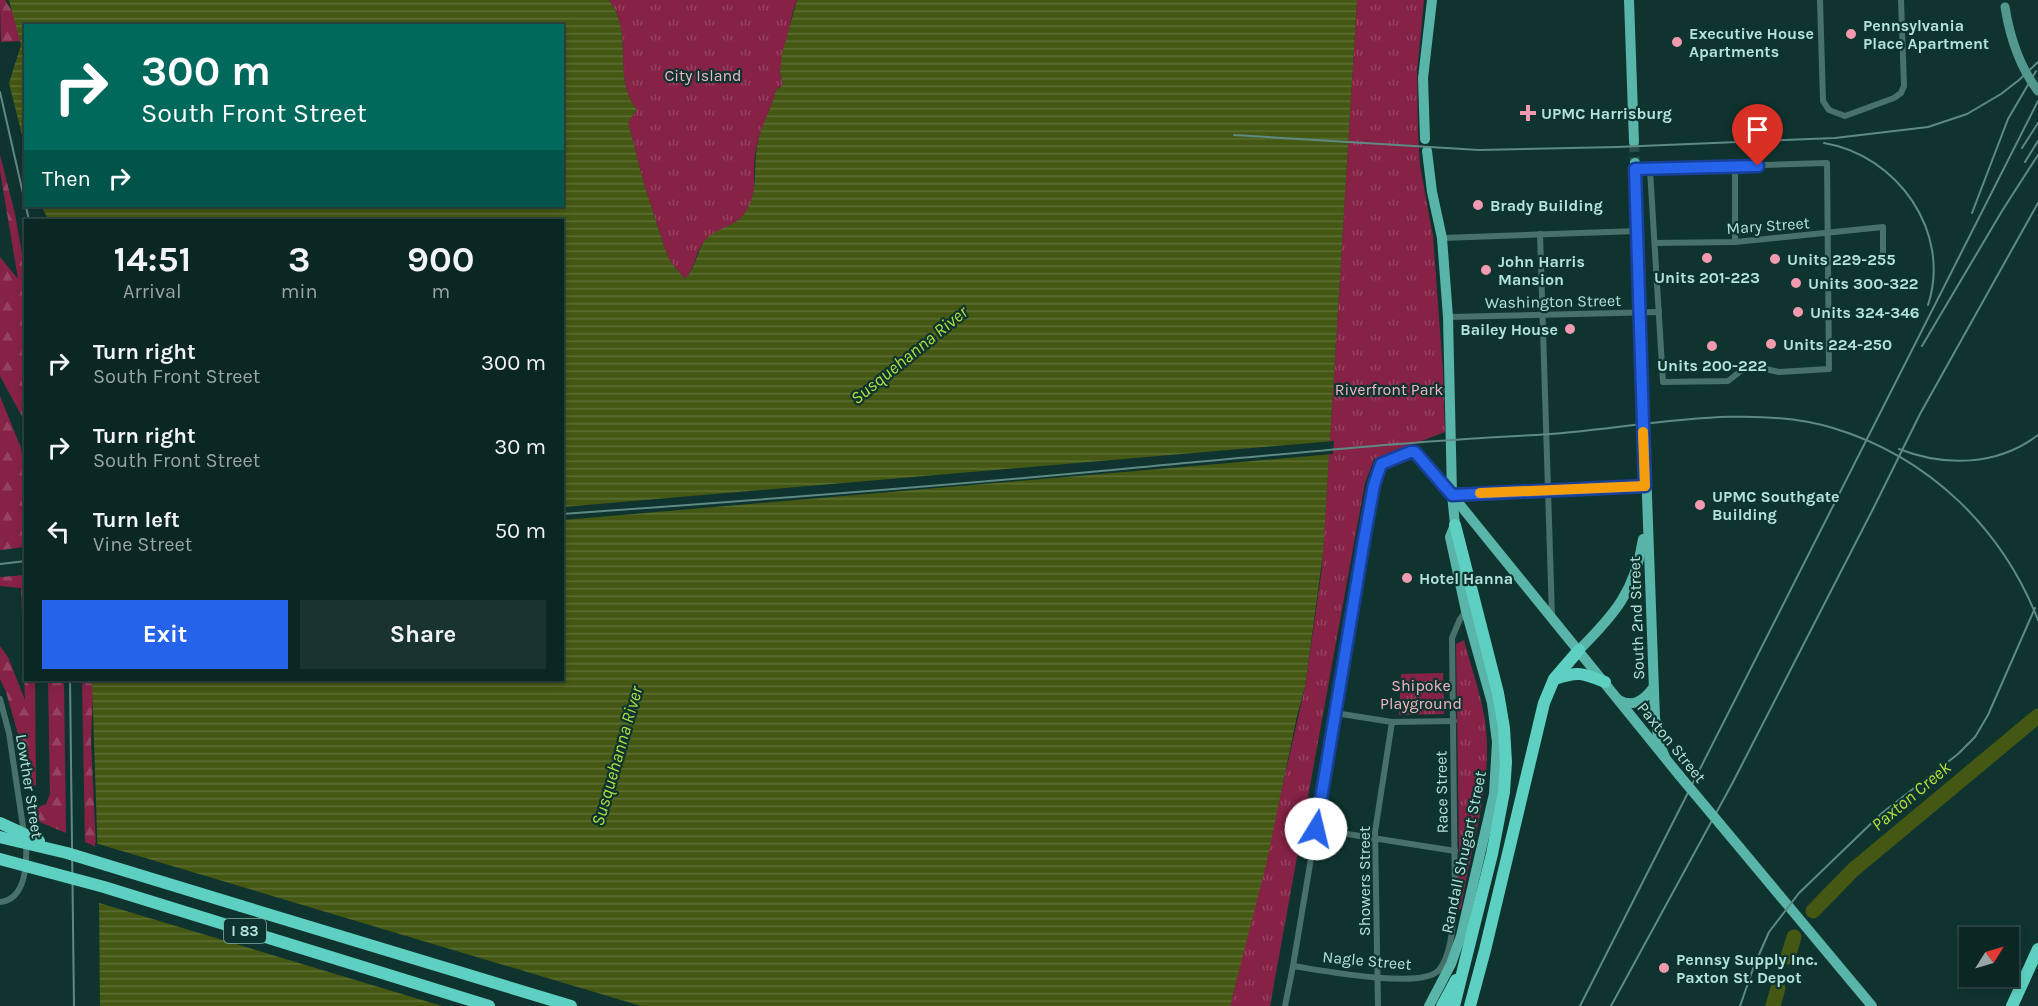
<!DOCTYPE html>
<html lang="en">
<head>
<meta charset="utf-8">
<style>
  body { margin:0; font-family:Karla,sans-serif; background:#193330; color:#f1f3f6; height:100vh; display:flex; flex-direction:column; font-size:22px; white-space:nowrap }
  * { box-sizing:border-box; margin:0 }
  p { font-size:20px; color:#9aa5a6 }
  .icon { flex:none; width:33px; height:33px; fill:none; stroke:currentColor; stroke-width:2; stroke-linecap:round; stroke-linejoin:round }
  .map { position:relative; flex:1; overflow:hidden }
  .panel { position:absolute; left:24px; top:219px; width:540px; height:462px; display:flex; flex-direction:column; background:#0b2723; border-radius:0px; box-shadow:0 3px 9px #0003,0 0 0 2px #2b4441 }
  .panel>* { flex:none }
  .banner { position:absolute; left:24px; top:24px; width:540px; height:183px; border-radius:0px; box-shadow:0 3px 9px #0003,0 0 0 2px #2b4441; background:#00695c; color:#fff; overflow:hidden }
  .needle { width:39px; rotate:53deg }
  .tools { position:absolute; left:1959px; top:927px; display:grid; gap:12px }
  .tools a { display:grid; place-items:center; width:60px; height:60px; border-radius:0px; background:#0b2723; box-shadow:0 3px 9px #0003,0 0 0 2px #2b4441; font-size:30px }
  .pin { position:absolute; display:grid; place-items:center; width:51px; height:51px; color:#fff; margin:-62px -26px; border-radius:50% 50% 50% 0; rotate:-45deg; box-shadow:0 0 6px #0007 }
  .pin .icon { rotate:45deg }
  .me { position:absolute; width:66px; margin:-33px; rotate:9deg; stroke-linejoin:round; filter:drop-shadow(0 0 4px #0008) }
  .turn { display:flex; align-items:center; gap:21px; height:126px; padding:0 18px; font-size:27px }
  .turn .icon { width:78px; height:78px; stroke-width:2.5 }
  .turn b { display:block; font-size:42px; line-height:51px }
  .then { display:flex; align-items:center; height:57px; padding:0 18px; background:#0003; gap:12px; font-size:22px }
  .eta { display:flex; justify-content:space-evenly; align-items:center; height:102px; text-align:center }
  .eta b { font-size:36px; font-weight:700; line-height:42px }
  .action { display:flex; gap:12px; margin-top:auto; padding:12px 18px }
  .action a { flex:1; height:69px; border-radius:0px; background:#2563eb; color:#fff; font-size:24px; font-weight:700; line-height:69px; text-align:center }
  .action a+a { background:#193330; color:#f1f3f6 }
  ul { padding:0; list-style:none }
  li { display:flex; align-items:center; gap:18px; height:84px; padding:0 18px }
  li div { flex:1 }
  li b { display:block; font-size:22px }
  li em { font-style:normal }
  .map>svg:first-child { display:block }
  .forest { fill:url(#forest-firs) }
  .park { fill:url(#park-tufts) }
  .water { fill:url(#water-rules) }
  .pier { fill:#0f342f }
  .lines { fill:none; stroke-linecap:round; stroke-linejoin:round }
  .river { stroke:#455813; stroke-width:15 }
  .primary-tunnel { stroke:#274e49; stroke-width:10; stroke-dasharray:10 5; stroke-linecap:butt }
  .street { stroke:#48716b; stroke-width:6 }
  .primary { stroke:#59b5a9; stroke-width:10 }
  .highway { stroke:#5ed0c1; stroke-width:12 }
  .rail { stroke:#5e8a83; stroke-width:2 }
  .secondary-bridge { stroke:#53988e; stroke-width:9 }
  .primary-bridge { stroke:#59b5a9; stroke-width:10 }
  .highway-bridge { stroke:#5ed0c1; stroke-width:12 }
  .route-casing { stroke:#184099; stroke-width:15 }
  .route { stroke:#2563eb; stroke-width:10 }
  .slow { stroke:#f59e0b; stroke-width:10 }
  .poi-dot { fill:#f29ab0; stroke:#0f342f; stroke-width:2 }
  .labels { text-anchor:middle; stroke-width:4.5; stroke-linejoin:round; paint-order:stroke }
  .shield { fill:#0f342f; stroke:#81afa8; stroke-width:1.5 }
  .shield-label { font-size:15px; font-weight:bold; fill:#b2e4dc }
  .poi-label { font-size:16px; font-weight:bold; fill:#b2e4dc; stroke:#0f342f; text-anchor:start }
  .park-label { font-size:16px; fill:#f3b5c3; stroke:#0f342f }
  .street-label { font-size:16px; fill:#b2e4dc; stroke:#0f342f }
  .water-label { font-size:18px; font-style:italic; fill:#b3de3d; stroke:#0f342f }
</style>
</head>
<body>
<div class="map">
<svg width="2038" height="1006" viewBox="0 0 2038 1006">
  <defs>
    <pattern id="forest-firs" width="22" height="20" patternUnits="userSpaceOnUse" patternTransform="scale(1.5)"><rect width="22" height="20" fill="#862246"/><path d="M5 1l3.5 6h-7zM16 11l3.5 6h-7z" fill="#954260"/></pattern>
    <pattern id="park-tufts" width="24" height="20" patternUnits="userSpaceOnUse" patternTransform="scale(1.5)"><rect width="24" height="20" fill="#862246"/><path d="M3 7l-1-3M5 7V3M7 7l1-3M15 17l-1-3M17 17v-4M19 17l1-3" fill="none" stroke="#954260"/></pattern>
    <pattern id="water-rules" width="6" height="5" patternUnits="userSpaceOnUse" patternTransform="scale(1.5)"><rect width="6" height="5" fill="#455813"/><path d="M0 2.5h6" fill="none" stroke="#5d7035"/></pattern>
  </defs>
  <rect width="100%" height="100%" fill="#0f342f"/>
  <!-- forest -->
  <g class="forest">
    <path d="M0,0H5L20,24L25,41L1,42Z"/>
    <path d="M0,155L15,214L25,270V422L0,376V257L18,279L0,171Z"/>
    <path d="M0,396L21,448L25,473V547L0,550Z"/>
    <path d="M25,575L26,680H35L36,785L30,788L26,786L18,734L6,692L0,679V646L8,657L25,700L21,588L0,586V577Z"/>
    <path d="M48,680H64L66,833L30,818L28,802L38,807L46,804L50,794Z"/>
    <path d="M82,680H91L93,689L91,742L96,847L85,842Z"/>
  </g>
  <!-- park -->
  <g class="park">
    <path d="M609,0H797L793,11L780,72L783,85L776,90C771,112 758,132 755,155C752,176 760,200 742,217C732,227 714,230 704,242C695,253 695,269 685,279L670,261L664,246L644,184L628,122L637,110C611,77 635,34 609,0Z"/>
    <path d="M1357,0H1424L1417,72L1418,132L1420,165L1433,237L1443,371L1445,432L1374,459L1365,483L1270,1006H1230L1258,893L1305,687L1322,568Z"/>
    <path d="M1464,640C1471,667 1481,694 1485,721C1494,783 1470,848 1461,909L1456,910L1459,846L1456,644Z"/>
    <path d="M1443,673L1444,714L1399,715L1401,674Z"/>
  </g>
  <!-- water -->
  <path class="water" d="M9,0H609C635,34 611,77 637,110L628,122L644,184L664,246L670,261L685,279C695,269 696,254 704,242C713,228 736,227 745,213C760,191 752,166 758,142C762,123 772,108 776,90L783,85L780,72L782,54L797,0H1357L1323,554L1305,687L1297,716L1266,865L1230,1006H100L99,892L92,680H562V220H49L41,206H562V26H26L25,147L9,83L21,45Z"/>
  <!-- pier -->
  <g class="pier">
    <path d="M1334,441L1333,454L563,520V507Z"/>
    <path d="M95,843L641,1006H442L96,902Z"/>
  </g>
  <g class="lines">
    <!-- river -->
    <g class="river">
      <path d="M1813,911L1853,870L2038,716"/>
      <path d="M1788,957L1794,937"/>
      <path d="M1773,1006L1778,988"/>
    </g>
    <!-- primary-tunnel -->
    <path class="primary-tunnel" d="M1634,142L1635,163"/>
    <!-- street -->
    <g class="street">
      <path d="M1820,0L1823,101L1829,110L1845,116L1894,98L1901,93L1904,86L1901,0"/>
      <path d="M1635,169L1827,163L1829,369L1779,372L1756,367L1742,370L1728,381L1663,382L1650,170"/>
      <path d="M1540,234L1552,617"/>
      <path d="M1442,238L1637,231"/>
      <path d="M1735,242V166"/>
      <path d="M1655,243L1735,242L1883,227V252"/>
      <path d="M1448,317L1659,312"/>
      <path d="M0,699L9,733L24,833"/>
      <path d="M1335,713L1392,722L1454,721"/>
      <path d="M1316,829L1455,851"/>
      <path d="M0,902C26,900 27,863 26,843"/>
      <path d="M1293,966C1320,970 1422,990 1439,970C1452,954 1453,922 1455,903L1452,638L1460,619L1466,611"/>
      <path d="M1285,1006L1293,966L1365,535L1374,485L1381,464L1410,452H1415L1452,494L1645,486"/>
      <path d="M1378,1006L1375,832L1392,722"/>
    </g>
    <!-- primary -->
    <g class="primary">
      <path d="M1629,0L1634,142"/>
      <path d="M1425,139L1423,78L1432,0"/>
      <path d="M1427,151L1432,192L1442,238L1448,317L1452,494L1455,525L1450,537L1466,611L1492,703L1497,742L1494,794L1461,936L1451,964L1429,1006"/>
      <path d="M1635,163L1655,718L1659,742L1665,757"/>
      <path d="M1452,495L1679,775"/>
      <path d="M1579,650C1615,614 1635,591 1643,539"/>
      <path d="M1619,700C1633,708 1644,700 1653,688"/>
      <path d="M1720,824L1872,1006"/>
    </g>
    <!-- highway -->
    <g class="highway">
      <path d="M1555,679C1578,671 1583,673 1605,682"/>
      <path d="M241,906L571,1006"/>
      <path d="M1442,1006L1456,980"/>
      <path d="M1454,1006L1492,854L1504,792L1506,762L1504,728L1498,693L1455,525"/>
      <path d="M1470,1006L1485,950L1544,703L1554,679L1579,650"/>
      <path d="M2012,1006L2038,949"/>
    </g>
    <!-- rail -->
    <g class="rail">
      <path d="M0,92L29,220"/>
      <path d="M1234,135L1479,150L1617,147L1835,138L1928,127L1967,114L2001,94L2019,80L2038,62"/>
      <path d="M1824,143C1897,155 1952,232 1928,305"/>
      <path d="M2022,148L2038,123"/>
      <path d="M2025,162L2038,141"/>
      <path d="M1972,213L2008,119L2036,71"/>
      <path d="M1922,346L2002,211L2038,155"/>
      <path d="M1899,449C1945,467 1997,466 2038,435"/>
      <path d="M562,514C746,501 929,487 1112,470C1253,457 1394,442 1536,435C1628,430 1744,401 1833,428C1929,457 2002,528 2038,620"/>
      <path d="M0,564L26,561"/>
      <path d="M70,680L74,1006"/>
      <path d="M1580,1006L2038,101"/>
      <path d="M1611,1006L1733,782L1874,507L1920,414L2038,203"/>
      <path d="M1740,1006L1754,966L1769,932L1799,893L1882,813L1958,754L1975,737L1988,715L2035,608"/>
    </g>
    <!-- secondary-bridge -->
    <path class="secondary-bridge" d="M2005,7C2010,38 2019,66 2038,91"/>
    <!-- primary-bridge -->
    <path class="primary-bridge" d="M1679,775L1720,824"/>
    <!-- highway-bridge -->
    <g class="highway-bridge">
      <path d="M0,823L39,841"/>
      <path d="M0,837L67,853L241,906"/>
      <path d="M0,859L104,887L489,1006"/>
    </g>
  </g>
  <g class="lines">
    <!-- route casing -->
    <g class="route-casing">
      <path id="route" d="M1316,829L1365,534L1374,485L1381,464L1410,452H1415L1452,495L1645,486L1635,169L1758,166"/>
    </g>
    <!-- route -->
    <use href="#route" class="route"/>
    <!-- slow -->
    <path class="slow" d="M1480,493L1645,486L1643,432"/>
  </g>
  <!-- markers -->
  <g class="poi-dot">
    <circle cx="1851" cy="34" r="6"/>
    <circle cx="1677" cy="42" r="6"/>
    <path d="M1525 104h6v6h6v6h-6v6h-6v-6h-6v-6h6z"/>
    <circle cx="1478" cy="205" r="6"/>
    <circle cx="1707" cy="258" r="6"/>
    <circle cx="1775" cy="259" r="6"/>
    <circle cx="1486" cy="270" r="6"/>
    <circle cx="1796" cy="283" r="6"/>
    <circle cx="1798" cy="312" r="6"/>
    <circle cx="1570" cy="329" r="6"/>
    <circle cx="1771" cy="344" r="6"/>
    <circle cx="1712" cy="346" r="6"/>
    <circle cx="1700" cy="505" r="6"/>
    <circle cx="1407" cy="578" r="6"/>
    <circle cx="1664" cy="968" r="6"/>
  </g>
  <g class="labels">
    <!-- shield labels -->
    <rect class="shield" x="224" y="919" width="42" height="24" rx="4.5"/>
    <g class="shield-label">
      <text x="245" y="936">I 83</text>
    </g>
    <!-- poi labels -->
    <g class="poi-label">
      <text x="1863" y="31">Pennsylvania<tspan x="1863" dy="18">Place Apartment</tspan></text>
      <text x="1689" y="39">Executive House<tspan x="1689" dy="18">Apartments</tspan></text>
      <text x="1541" y="119">UPMC Harrisburg</text>
      <text x="1490" y="211">Brady Building</text>
      <text x="1787" y="265">Units 229-255</text>
      <text x="1498" y="267">John Harris<tspan x="1498" dy="18">Mansion</tspan></text>
      <text x="1707" y="283" text-anchor="middle">Units 201-223</text>
      <text x="1808" y="289">Units 300-322</text>
      <text x="1810" y="318">Units 324-346</text>
      <text x="1558" y="335" text-anchor="end">Bailey House</text>
      <text x="1783" y="350">Units 224-250</text>
      <text x="1712" y="371" text-anchor="middle">Units 200-222</text>
      <text x="1712" y="502">UPMC Southgate<tspan x="1712" dy="18">Building</tspan></text>
      <text x="1419" y="584">Hotel Hanna</text>
      <text x="1676" y="965">Pennsy Supply Inc.<tspan x="1676" dy="18">Paxton St. Depot</tspan></text>
    </g>
    <!-- park labels -->
    <g class="park-label">
      <text x="703" y="81">City Island</text>
      <text x="1389" y="395">Riverfront Park</text>
      <text x="1421" y="691">Shipoke<tspan x="1421" dy="18">Playground</tspan></text>
    </g>
    <!-- street labels -->
    <g class="street-label">
      <text transform="translate(1768 225) rotate(-4)" y="6">Mary Street</text>
      <text transform="translate(1553 301) rotate(-1)" y="6">Washington Street</text>
      <text transform="translate(1636 618) rotate(-92)" y="6">South 2nd Street</text>
      <text transform="translate(1672 742) rotate(51)" y="6">Paxton Street</text>
      <text transform="translate(30 786) rotate(81)" y="6">Lowther Street</text>
      <text transform="translate(1441 792) rotate(-91)" y="6">Race Street</text>
      <text transform="translate(1463 852) rotate(-78)" y="6">Randall Shugart Street</text>
      <text transform="translate(1364 881) rotate(-90)" y="6">Showers Street</text>
      <text transform="translate(1367 960) rotate(5)" y="6">Nagle Street</text>
    </g>
    <!-- water labels -->
    <g class="water-label">
      <text transform="translate(909 355) rotate(-39)" y="6">Susquehanna River</text>
      <text transform="translate(617 756) rotate(-74)" y="6">Susquehanna River</text>
      <text transform="translate(1911 796) rotate(-40)" y="6">Paxton Creek</text>
    </g>
  </g>
</svg>
<div class="tools">
<a><svg class="needle" viewBox="-14 -14 28 28"><path d="M0-13l5 13h-10z" fill="#e53935"/><path d="M0 13l5-13h-10z" fill="#9aa5a6"/></svg></a>
</div>
<div class="pin" style="left:1758px;top:166px;background:#d93025"><svg class="icon" aria-label="arrive" viewBox="0 0 24 24"><path d="M6 21V4h12l-3 4 3 4H6"/></svg></div>
<svg class="me" style="left:1316px;top:829px" viewBox="-20 -20 40 40"><circle r="19" fill="#fff"/><path d="M0-13L10 11 0 6-10 11z" fill="#2563eb"/></svg>
<div class="banner">
<div class="turn"><svg class="icon" aria-label="right" viewBox="0 0 24 24"><path d="M7 20v-9h11M14 6l5 5-5 5"/></svg><div><b>300 m</b>South Front Street</div></div>
<div class="then">Then<svg class="icon" aria-label="right" viewBox="0 0 24 24"><path d="M7 20v-9h11M14 6l5 5-5 5"/></svg></div>
</div>
<section class="panel">
<div class="eta">
<div><b>14:51</b><p>Arrival</p></div>
<div><b>3</b><p>min</p></div>
<div><b>900</b><p>m</p></div>
</div>
<ul>
<li><svg class="icon" aria-label="right" viewBox="0 0 24 24"><path d="M7 20v-9h11M14 6l5 5-5 5"/></svg><div><b>Turn right</b><p>South Front Street</p></div><em>300 m</em></li>
<li><svg class="icon" aria-label="right" viewBox="0 0 24 24"><path d="M7 20v-9h11M14 6l5 5-5 5"/></svg><div><b>Turn right</b><p>South Front Street</p></div><em>30 m</em></li>
<li><svg class="icon" aria-label="left" viewBox="0 0 24 24"><path d="M17 20v-9H6M10 6l-5 5 5 5"/></svg><div><b>Turn left</b><p>Vine Street</p></div><em>50 m</em></li>
</ul>
<div class="action"><a>Exit</a><a>Share</a></div>
</section>
</div>
</body>
</html>
